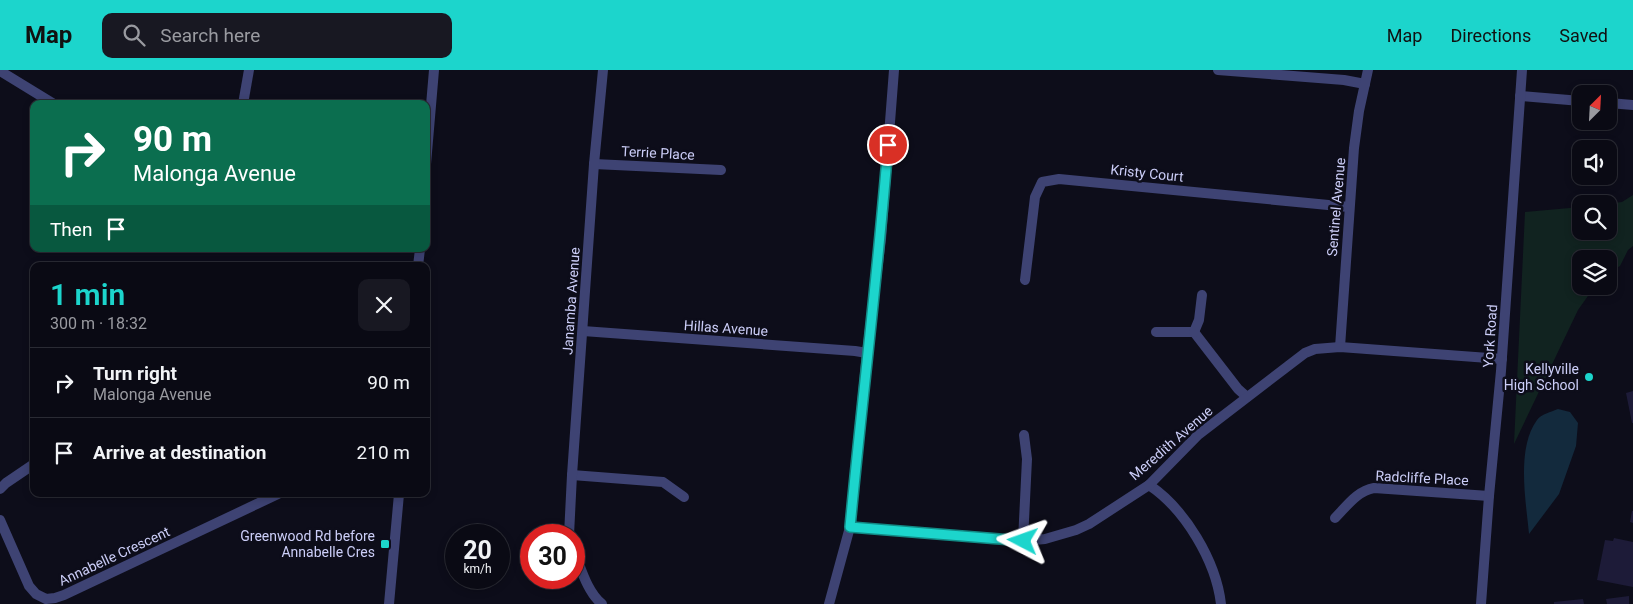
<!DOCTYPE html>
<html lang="en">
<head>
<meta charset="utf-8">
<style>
  body { margin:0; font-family:Roboto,sans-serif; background:#181822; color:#f1f3f6; height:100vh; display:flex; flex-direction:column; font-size:19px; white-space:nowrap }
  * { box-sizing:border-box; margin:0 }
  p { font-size:16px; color:#999aa0 }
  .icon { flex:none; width:28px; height:28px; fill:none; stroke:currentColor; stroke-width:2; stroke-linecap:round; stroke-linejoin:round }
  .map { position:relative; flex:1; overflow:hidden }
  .drawer { position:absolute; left:30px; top:192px; width:400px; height:235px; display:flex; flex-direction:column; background:#0a0a14; border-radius:10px; box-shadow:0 2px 8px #0003,0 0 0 1px #2a2b34 }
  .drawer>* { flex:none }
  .banner { position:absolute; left:30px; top:30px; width:400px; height:152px; border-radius:10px; box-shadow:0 2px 8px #0003,0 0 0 1px #2a2b34; background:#0b6e4f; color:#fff; overflow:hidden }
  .needle { width:32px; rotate:24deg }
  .buttons { position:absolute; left:1572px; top:15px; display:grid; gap:10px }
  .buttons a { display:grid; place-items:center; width:45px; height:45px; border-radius:10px; background:#0a0a14; box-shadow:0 2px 8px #0003,0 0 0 1px #2a2b34; font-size:25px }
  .speed { position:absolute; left:445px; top:454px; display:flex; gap:10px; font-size:25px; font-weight:700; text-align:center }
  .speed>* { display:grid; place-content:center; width:65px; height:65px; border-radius:50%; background:#0a0a14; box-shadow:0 2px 8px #0003,0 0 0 1px #2a2b34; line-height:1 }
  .speed small { font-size:12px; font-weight:400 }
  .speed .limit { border:8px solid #d22; background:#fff; color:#111 }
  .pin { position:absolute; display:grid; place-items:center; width:42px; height:42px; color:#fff; margin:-21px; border:2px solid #fff; border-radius:50%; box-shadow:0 1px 5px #0007 }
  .me { position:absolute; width:55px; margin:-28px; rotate:274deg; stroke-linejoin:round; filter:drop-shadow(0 0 4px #0008) }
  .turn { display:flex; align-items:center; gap:18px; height:105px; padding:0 20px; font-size:22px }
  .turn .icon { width:65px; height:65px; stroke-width:2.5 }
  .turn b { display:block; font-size:35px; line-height:42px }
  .then { display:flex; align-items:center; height:48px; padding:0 20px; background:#0003; gap:10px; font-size:19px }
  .round { display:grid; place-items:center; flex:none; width:52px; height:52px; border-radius:10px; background:#181822 }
  .headline { display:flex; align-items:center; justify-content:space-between; height:85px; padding:0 20px }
  h1 { font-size:30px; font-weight:600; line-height:38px; color:#1cd5cc }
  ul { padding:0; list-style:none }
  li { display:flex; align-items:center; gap:15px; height:70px; padding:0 20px; border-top:1px solid #2a2b34 }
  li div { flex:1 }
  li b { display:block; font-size:19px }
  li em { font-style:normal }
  header { display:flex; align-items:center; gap:30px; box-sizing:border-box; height:70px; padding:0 25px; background:#1cd5cc; color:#111 }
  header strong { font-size:24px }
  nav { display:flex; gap:28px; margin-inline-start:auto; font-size:18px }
  .search { width:350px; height:45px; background:#181822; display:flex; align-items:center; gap:12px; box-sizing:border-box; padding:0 18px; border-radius:10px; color:#999aa0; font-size:19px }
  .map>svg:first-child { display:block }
  .green { fill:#112320 }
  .water { fill:#132a3d }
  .building { fill:#1d1b38 }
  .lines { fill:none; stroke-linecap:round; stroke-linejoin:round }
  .minor { stroke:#3e4373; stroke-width:10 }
  .tertiary { stroke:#3e4373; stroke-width:10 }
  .route-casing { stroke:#128a85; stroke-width:12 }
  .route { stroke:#1cd5cc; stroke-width:9 }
  .poi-dot { fill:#1cd5cc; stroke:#0d0d1a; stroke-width:2 }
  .labels { text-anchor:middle; stroke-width:5; stroke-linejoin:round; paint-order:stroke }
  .street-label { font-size:14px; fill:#cccef8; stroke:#0d0d1a }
  .poi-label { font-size:14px; fill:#cccef8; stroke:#0d0d1a; text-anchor:end }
</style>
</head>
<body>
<header>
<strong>Map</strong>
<div class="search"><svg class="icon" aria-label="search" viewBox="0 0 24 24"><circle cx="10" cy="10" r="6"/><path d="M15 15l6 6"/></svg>Search here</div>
<nav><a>Map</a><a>Directions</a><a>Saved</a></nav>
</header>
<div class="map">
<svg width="1633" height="534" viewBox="0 0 1633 534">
  <rect width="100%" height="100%" fill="#0d0d1a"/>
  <!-- green -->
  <path class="green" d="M1633,125V176L1628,180L1620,196L1609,202V189H1581V216H1595L1578,240L1514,374L1525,142L1581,137V161H1609V134L1622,132Z"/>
  <!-- water -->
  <path class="water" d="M1558,339L1570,342L1578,353L1576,376L1559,424L1529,464C1526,431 1516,379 1537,350C1541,344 1551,342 1558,339Z"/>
  <!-- building -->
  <g class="building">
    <path d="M1633,321V353H1632L1626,323Z"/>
    <path d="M1632,441H1633V453L1630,452Z"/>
    <path d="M1614,468L1633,472V517L1597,510L1605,470L1613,471Z"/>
    <path d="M1629,526V534H1607L1606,529Z"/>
    <path d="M1583,529L1584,534H1554V532Z"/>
  </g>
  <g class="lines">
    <!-- minor -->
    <g class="minor">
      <path d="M1218,0L1344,10L1365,14"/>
      <path d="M0,1L54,34"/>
      <path d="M1520,26L1581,31"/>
      <path d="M1609,33L1633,35"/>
      <path d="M243,34L249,0"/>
      <path d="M594,94L721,100"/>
      <path d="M1025,210L1035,127L1042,112L1059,109L1349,137"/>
      <path d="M583,261L855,281L867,283"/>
      <path d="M1156,262H1194L1238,319L1247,327"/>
      <path d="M1194,262L1199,250L1202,225"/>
      <path d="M1340,277L1354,78L1359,41L1368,0"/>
      <path d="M572,405L663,412L684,427"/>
      <path d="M1149,415C1185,439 1216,491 1221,534"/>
      <path d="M0,419L6,413L34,394"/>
      <path d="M1335,448C1347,436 1357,421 1374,418L1489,426"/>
      <path d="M0,450L29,516L36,524L46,529L55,528L64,525L278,424"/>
      <path d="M850,457L1023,471L1045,469L1076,460L1089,454L1149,415L1198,365L1305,283L1315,279L1340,277L1502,289"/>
      <path d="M569,465L572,405L594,94L603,0"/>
      <path d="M1023,471L1027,389L1024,365"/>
      <path d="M574,481C581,498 587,522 602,534"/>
      <path d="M829,534L850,457L867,283L881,169L894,0"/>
    </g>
    <!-- tertiary -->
    <g class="tertiary">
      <path d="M426,94L434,0"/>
      <path d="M418,196L420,179"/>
      <path d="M389,534L399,424"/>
      <path d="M1481,534L1489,426L1501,301L1522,0"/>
    </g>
  </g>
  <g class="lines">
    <!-- route casing -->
    <g class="route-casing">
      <path id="route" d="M888,75C878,203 862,330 850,457L1023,471"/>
    </g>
    <!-- route -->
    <use href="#route" class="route"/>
  </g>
  <!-- markers -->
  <g class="poi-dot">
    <circle cx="1589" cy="307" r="5"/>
    <rect x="380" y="469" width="10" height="10" rx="2.5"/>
  </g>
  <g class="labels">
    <!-- street labels -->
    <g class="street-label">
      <text transform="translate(658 83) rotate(3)" y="5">Terrie Place</text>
      <text transform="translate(1147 103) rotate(6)" y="5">Kristy Court</text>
      <text transform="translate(1336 137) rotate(-85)" y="5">Sentinel Avenue</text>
      <text transform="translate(571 231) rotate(-86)" y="5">Janamba Avenue</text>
      <text transform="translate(726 258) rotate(4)" y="5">Hillas Avenue</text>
      <text transform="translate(1490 266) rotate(-86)" y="5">York Road</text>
      <text transform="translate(1171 373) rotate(-41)" y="5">Meredith Avenue</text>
      <text transform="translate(1422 408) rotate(3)" y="5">Radcliffe Place</text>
      <text transform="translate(114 486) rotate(-25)" y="5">Annabelle Crescent</text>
    </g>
    <!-- poi labels -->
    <g class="poi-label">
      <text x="1579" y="304">Kellyville<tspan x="1579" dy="16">High School</tspan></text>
      <text x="375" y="471">Greenwood Rd before<tspan x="375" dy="16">Annabelle Cres</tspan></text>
    </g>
  </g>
</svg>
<div class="buttons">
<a><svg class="needle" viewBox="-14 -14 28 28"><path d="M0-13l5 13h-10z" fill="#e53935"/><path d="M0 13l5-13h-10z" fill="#999aa0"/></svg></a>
<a><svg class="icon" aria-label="sound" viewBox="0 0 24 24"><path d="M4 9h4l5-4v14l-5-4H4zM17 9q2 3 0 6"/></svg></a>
<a><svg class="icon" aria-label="search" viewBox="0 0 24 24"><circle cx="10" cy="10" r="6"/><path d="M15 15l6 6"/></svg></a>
<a><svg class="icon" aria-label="layers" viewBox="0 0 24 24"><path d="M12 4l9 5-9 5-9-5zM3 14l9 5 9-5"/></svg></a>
</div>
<div class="speed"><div>20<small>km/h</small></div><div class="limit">30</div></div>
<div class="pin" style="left:888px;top:75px;background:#d93025"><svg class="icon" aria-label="arrive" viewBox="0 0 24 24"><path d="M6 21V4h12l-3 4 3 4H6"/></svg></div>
<svg class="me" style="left:1023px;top:471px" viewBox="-20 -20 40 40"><path d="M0-17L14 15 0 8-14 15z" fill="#1cd5cc" stroke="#fff" stroke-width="4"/></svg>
<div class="banner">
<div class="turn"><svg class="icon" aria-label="right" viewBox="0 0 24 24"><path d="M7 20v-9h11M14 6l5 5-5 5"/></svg><div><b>90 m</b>Malonga Avenue</div></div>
<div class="then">Then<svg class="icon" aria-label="arrive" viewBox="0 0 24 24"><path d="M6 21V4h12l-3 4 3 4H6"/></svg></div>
</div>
<section class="drawer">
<div class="headline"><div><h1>1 min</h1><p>300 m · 18:32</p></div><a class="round"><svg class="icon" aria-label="close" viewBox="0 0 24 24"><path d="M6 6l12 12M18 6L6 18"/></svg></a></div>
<ul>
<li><svg class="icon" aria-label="right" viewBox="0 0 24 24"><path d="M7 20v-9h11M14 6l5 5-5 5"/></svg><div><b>Turn right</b><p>Malonga Avenue</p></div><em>90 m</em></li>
<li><svg class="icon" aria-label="arrive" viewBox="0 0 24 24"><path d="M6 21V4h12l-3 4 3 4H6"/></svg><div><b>Arrive at destination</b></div><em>210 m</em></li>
</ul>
</section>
</div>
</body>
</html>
